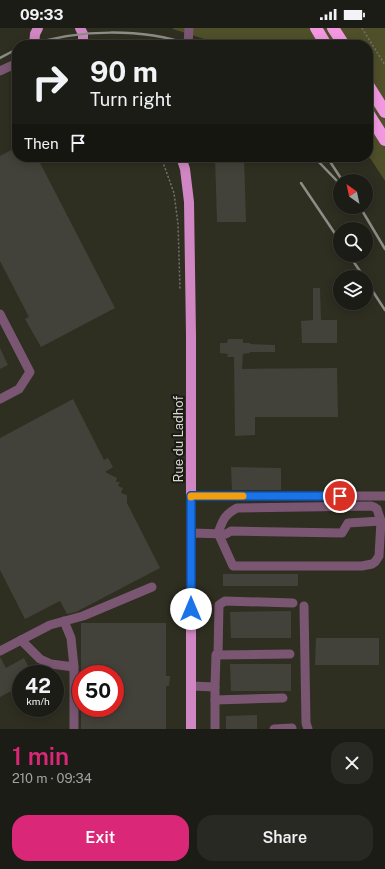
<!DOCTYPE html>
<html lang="en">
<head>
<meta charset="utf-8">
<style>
  body { margin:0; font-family:"Public Sans",sans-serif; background:#292923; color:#f1f3f6; height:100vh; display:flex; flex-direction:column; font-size:15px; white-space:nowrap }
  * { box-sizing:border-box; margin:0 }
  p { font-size:13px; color:#a0a1a1 }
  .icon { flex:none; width:22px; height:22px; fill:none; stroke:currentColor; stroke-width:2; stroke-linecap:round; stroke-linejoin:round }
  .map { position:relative; height:701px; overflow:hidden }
  .sheet { display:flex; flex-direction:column; background:#1c1c16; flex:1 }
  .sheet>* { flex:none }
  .top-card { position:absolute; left:12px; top:12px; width:361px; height:122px; border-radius:16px; box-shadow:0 2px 10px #0003,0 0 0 1px #3a3a35; background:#1c1c16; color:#f1f3f6; overflow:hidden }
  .needle { width:26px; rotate:327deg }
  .controls { position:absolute; left:333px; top:146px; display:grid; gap:8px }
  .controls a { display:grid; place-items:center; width:40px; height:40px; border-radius:50%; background:#1c1c16; box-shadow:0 2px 10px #0003,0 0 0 1px #3a3a35; font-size:20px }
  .speed { position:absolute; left:12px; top:637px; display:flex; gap:8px; font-size:20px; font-weight:700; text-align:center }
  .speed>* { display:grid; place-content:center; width:52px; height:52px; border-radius:50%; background:#1c1c16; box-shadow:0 2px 10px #0003,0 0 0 1px #3a3a35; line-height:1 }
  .speed small { font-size:10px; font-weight:400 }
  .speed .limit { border:6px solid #d22; background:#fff; color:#111 }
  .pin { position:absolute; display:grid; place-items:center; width:34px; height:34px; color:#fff; margin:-17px; border:2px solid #fff; border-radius:50%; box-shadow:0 1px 4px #0007 }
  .me { position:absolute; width:44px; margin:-22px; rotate:0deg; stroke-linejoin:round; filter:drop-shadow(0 0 3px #0008) }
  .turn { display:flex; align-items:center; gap:14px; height:84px; padding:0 12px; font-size:18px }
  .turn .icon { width:52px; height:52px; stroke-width:2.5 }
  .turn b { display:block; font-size:28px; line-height:34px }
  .then { display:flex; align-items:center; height:38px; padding:0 12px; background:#0003; gap:8px; font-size:15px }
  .round { display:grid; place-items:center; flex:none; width:42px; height:42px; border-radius:16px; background:#292923 }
  .summary { display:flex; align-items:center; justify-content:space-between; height:68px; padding:0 12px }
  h1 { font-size:24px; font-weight:600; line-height:30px; color:#db2777 }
  .primary-button { display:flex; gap:8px; margin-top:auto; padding:8px 12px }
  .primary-button a { flex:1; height:46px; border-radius:16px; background:#db2777; color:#fff; font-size:16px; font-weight:600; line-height:46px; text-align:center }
  .primary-button a+a { background:#292923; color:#f1f3f6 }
  .status { display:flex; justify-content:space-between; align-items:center; height:28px; padding:0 20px; background:#1c1c16; direction:ltr }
  .status svg { height:11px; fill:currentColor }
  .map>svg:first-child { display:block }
  .built { fill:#2e2e21; fill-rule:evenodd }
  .green { fill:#4f4f29 }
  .building { fill:#42423a }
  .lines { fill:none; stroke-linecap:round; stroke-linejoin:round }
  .path { stroke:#73736d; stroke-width:1.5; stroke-dasharray:2 2; stroke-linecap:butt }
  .minor { stroke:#7a5673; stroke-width:9 }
  .major { stroke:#d086c2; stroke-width:10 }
  .highway { stroke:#f298e1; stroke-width:12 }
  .rail { stroke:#8d8d87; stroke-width:2.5 }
  .route-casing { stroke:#114b97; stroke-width:10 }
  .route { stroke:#1a73e8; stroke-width:7 }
  .slow { stroke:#f59e0b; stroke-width:7 }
  .labels { text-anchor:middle; stroke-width:4; stroke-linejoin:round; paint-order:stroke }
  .street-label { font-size:13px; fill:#d9d9d4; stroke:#1b1b14 }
</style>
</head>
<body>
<div class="status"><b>09:33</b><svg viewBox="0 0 49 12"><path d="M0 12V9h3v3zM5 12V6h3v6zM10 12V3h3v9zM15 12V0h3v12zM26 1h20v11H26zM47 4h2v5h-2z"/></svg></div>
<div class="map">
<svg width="385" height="701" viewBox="0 0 385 701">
  <rect width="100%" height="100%" fill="#25251e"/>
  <!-- built -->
  <path class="built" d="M0,0H179V3L222,17H17V129H368V127L385,153V701H0ZM340,153H366V179H340ZM340,201H366V227H340ZM340,249H366V275H340ZM21,646H55V680H21ZM81,646H115V680H81Z"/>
  <!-- green -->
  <path class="green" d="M173,0H385V153L368,127V17H222L173,1Z"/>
  <!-- building -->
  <g class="building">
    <path d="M17,119V129H37L115,280L41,319L25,291L29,289L0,233V128Z"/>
    <path d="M215,129H244L246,194H217Z"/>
    <path d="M313,260H320L321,292H337V315H302L301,293L313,292Z"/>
    <path d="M228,311H243V315H250V316L275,317V324H250V325L243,326L242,341L337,340L338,389H255V407L235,408L234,329H227L228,326L220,325V315H227Z"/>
    <path d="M0,320L8,337L0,341Z"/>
    <path d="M73,371L104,432L108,430L113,439L105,444L117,450L116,454H120L118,458L123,460L121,465L127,467V475L160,540L76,584L67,586L60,573L25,591L0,542V410Z"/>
    <path d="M231,439L281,440V462H232Z"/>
    <rect x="223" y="546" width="75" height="12"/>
    <path d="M291,583V610H231L230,584Z"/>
    <path d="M81,595H166V648H170L169,658H166V701H81V680H115V646H81Z"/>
    <path d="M316,610H379V637H315Z"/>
    <path d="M0,629L6,640L24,630L32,646H21V658L0,669Z"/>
    <path d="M230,636H291V663H231Z"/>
    <path d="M257,687V701H226V688Z"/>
  </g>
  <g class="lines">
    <!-- path -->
    <g class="path">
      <path d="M362,0L385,37"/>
      <path d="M161,129L174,165L178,196L180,261"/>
    </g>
    <!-- minor -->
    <g class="minor">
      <path d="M188,17L189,0"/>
      <path d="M0,43L17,35"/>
      <path d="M0,286L30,344L19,361L0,371"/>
      <path d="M191,468H385"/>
      <path d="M371,478L374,479L377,481L381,493L379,528L375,534L372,536L362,538H233L218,505C223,492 224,487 237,480Z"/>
      <path d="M191,505L226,506L231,503L342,505L348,495L381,493"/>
      <path d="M304,578L306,695L308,701"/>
      <path d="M64,593L71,610L74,639V701"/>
      <path d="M21,612L40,631L51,636L74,639"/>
      <path d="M0,623L50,597L83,588L152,559"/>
      <path d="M218,627L219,577L225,573L293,575"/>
      <path d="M191,658L215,659L216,627L290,626"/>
      <path d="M215,659V672L283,670"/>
      <path d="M215,701V672"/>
      <path d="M274,701L292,700V701"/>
    </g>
    <!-- major -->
    <g class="major">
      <path d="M80,0L83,6V17"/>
      <path d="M34,17L35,6L38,0"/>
      <path d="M181,129L185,141L189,174L191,307V701"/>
    </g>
    <!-- highway -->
    <g class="highway">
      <path d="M316,0L326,17"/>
      <path d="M333,0L344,17"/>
      <path d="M368,57L385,84"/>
      <path d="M368,85L385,112"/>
    </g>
    <!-- rail -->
    <g class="rail">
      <path d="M30,17C79,1 142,0 191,17"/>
      <path d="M0,30L17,21"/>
      <path d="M314,129L340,156"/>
      <path d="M327,129L342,152"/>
      <path d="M301,155L340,213"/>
      <path d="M360,179L385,221"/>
      <path d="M349,227L364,249"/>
      <path d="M366,253L385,282"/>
    </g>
  </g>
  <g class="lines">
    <!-- route casing -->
    <g class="route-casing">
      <path id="route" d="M191,581V468H340"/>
    </g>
    <!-- route -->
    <use href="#route" class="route"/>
    <!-- slow -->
    <path class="slow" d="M191,469V468H243"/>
  </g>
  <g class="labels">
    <!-- street labels -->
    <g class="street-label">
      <text transform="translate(178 411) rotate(-90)" y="5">Rue du Ladhof</text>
    </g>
  </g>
</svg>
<div class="controls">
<a><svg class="needle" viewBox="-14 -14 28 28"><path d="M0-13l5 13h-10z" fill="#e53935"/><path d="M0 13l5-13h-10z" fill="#a0a1a1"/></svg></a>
<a><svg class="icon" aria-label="search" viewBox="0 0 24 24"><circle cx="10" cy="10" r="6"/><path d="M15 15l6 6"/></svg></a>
<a><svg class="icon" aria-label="layers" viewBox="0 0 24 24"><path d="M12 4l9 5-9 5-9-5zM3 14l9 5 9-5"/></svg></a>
</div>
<div class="speed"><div>42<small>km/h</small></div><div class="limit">50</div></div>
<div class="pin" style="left:340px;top:468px;background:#d93025"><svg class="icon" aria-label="arrive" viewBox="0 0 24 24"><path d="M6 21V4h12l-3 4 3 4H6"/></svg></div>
<svg class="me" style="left:191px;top:581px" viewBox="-20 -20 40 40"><circle r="19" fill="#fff"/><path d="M0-13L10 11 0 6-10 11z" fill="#1a73e8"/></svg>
<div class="top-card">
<div class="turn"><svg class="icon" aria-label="right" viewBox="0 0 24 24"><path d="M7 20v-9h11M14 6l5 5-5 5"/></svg><div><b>90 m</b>Turn right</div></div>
<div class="then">Then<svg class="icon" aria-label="arrive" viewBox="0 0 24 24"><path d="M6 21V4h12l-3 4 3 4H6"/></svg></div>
</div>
</div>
<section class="sheet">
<div class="summary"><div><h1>1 min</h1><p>210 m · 09:34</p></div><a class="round"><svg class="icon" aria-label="close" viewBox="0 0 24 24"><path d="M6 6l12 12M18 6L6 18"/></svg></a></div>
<div class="primary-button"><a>Exit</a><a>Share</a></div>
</section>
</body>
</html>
